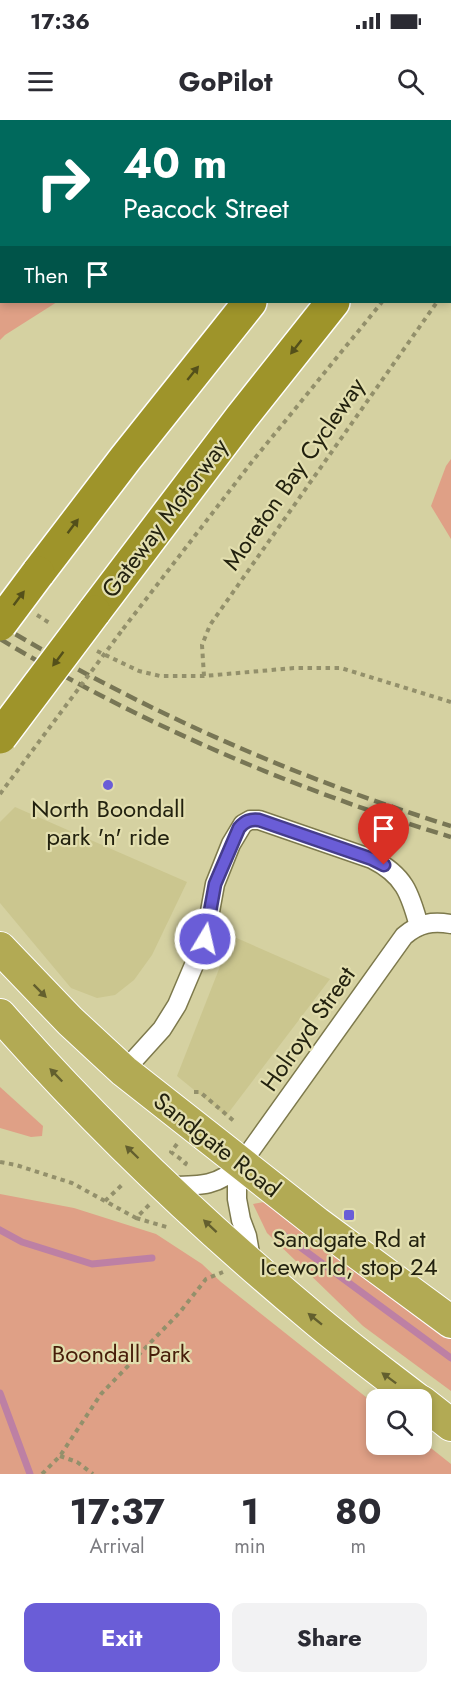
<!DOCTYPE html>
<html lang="en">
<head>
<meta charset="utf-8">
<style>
  body { margin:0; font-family:Jost,sans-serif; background:#f2f2f3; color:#2b2b33; height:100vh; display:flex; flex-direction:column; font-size:22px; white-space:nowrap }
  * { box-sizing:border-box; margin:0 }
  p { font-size:20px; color:#7c7c81 }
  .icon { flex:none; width:33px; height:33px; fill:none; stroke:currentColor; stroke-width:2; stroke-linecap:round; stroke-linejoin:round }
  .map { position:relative; height:1354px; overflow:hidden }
  .sheet { display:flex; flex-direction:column; background:#fff; flex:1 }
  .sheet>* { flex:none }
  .top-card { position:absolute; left:0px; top:0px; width:452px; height:183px; box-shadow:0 3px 9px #0003; background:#00695c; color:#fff; overflow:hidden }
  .controls { position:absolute; left:366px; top:1269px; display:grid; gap:12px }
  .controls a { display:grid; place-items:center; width:66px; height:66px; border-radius:12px; background:#fff; box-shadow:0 3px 9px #0003; font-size:30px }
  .pin { position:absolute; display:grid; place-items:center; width:51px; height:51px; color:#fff; margin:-62px -26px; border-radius:50% 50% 50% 0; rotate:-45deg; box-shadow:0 0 6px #0007 }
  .pin .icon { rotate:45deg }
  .me { position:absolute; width:66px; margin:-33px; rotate:9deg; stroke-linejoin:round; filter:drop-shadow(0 0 4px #0008) }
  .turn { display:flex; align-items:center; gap:21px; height:126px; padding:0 24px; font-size:27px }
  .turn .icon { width:78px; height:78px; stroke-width:2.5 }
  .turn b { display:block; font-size:42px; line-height:51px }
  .then { display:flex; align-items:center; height:57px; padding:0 24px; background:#0003; gap:12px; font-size:22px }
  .eta { display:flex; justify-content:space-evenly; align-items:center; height:102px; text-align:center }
  .eta b { font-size:36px; font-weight:700; line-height:42px }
  .action { display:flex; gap:12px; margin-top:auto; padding:12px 24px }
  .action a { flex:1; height:69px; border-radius:12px; background:#6a5dd7; color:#fff; font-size:24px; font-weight:700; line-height:69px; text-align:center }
  .action a+a { background:#f2f2f3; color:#2b2b33 }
  .status { display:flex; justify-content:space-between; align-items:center; height:42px; padding:0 30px; background:#fff; direction:ltr }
  .status svg { height:16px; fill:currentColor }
  header { display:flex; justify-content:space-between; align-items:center; height:78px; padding:0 24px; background:#fff; font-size:27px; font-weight:700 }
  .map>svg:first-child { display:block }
  .built { fill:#cbc68f }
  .green { fill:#dfa086 }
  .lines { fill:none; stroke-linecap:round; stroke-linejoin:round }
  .stream { stroke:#bd80a4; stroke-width:7 }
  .minor-casing { stroke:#7d794c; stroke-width:21 }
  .trunk-casing { stroke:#fff; stroke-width:34 }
  .motorway-casing { stroke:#fff; stroke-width:36 }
  .path { stroke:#93906b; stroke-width:4; stroke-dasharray:4.5 4.5; stroke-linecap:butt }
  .minor { stroke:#fff; stroke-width:18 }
  .trunk { stroke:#b2aa54; stroke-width:32 }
  .motorway { stroke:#9e942a; stroke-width:33 }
  .rail { stroke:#787655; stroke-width:4.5; stroke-dasharray:12 6; stroke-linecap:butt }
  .motorway-bridge-casing { stroke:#fff; stroke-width:36; stroke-linecap:butt }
  .path-bridge { stroke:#93906b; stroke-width:4; stroke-dasharray:4.5 4.5; stroke-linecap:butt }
  .motorway-bridge { stroke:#9e942a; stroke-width:33 }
  .oneway { fill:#54501a }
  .oneway2 { fill:#635f2e }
  .route-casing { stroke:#453c8c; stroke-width:15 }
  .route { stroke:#6a5dd7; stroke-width:10 }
  .poi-dot { fill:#6a5dd7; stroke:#e2deae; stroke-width:2 }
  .labels { text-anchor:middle; stroke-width:4.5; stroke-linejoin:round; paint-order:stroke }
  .street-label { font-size:24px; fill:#23220f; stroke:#e2deae }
  .poi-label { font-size:24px; fill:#23220f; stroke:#e2deae }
  .park-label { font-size:24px; fill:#471d09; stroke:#e2deae }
</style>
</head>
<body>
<div class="status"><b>17:36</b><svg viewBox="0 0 49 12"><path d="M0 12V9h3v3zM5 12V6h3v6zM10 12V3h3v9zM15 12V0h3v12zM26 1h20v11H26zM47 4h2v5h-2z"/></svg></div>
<header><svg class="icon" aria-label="menu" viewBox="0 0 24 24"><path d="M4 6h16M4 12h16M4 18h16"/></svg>GoPilot<svg class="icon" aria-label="search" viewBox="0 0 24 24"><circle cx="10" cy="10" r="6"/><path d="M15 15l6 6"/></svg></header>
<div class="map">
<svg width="451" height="1354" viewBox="0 0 451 1354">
  <rect width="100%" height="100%" fill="#d5d1a1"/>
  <!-- built -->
  <g class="built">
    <path d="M15,687L187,762L152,835L134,860L115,875L97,878L71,868L0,783V702Z"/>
    <path d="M232,816L330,859L226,996L177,956Z"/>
  </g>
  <!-- green -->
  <g class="green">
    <path d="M0,0H274L272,2H2V182H57L5,215L0,220Z"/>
    <path d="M451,339V419L431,386L446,346Z"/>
    <path d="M0,967L43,1006L42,1016L31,1017L0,1008Z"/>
    <path d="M0,1074L74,1088L156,1114L202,1144L221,1162L376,1285V1324H422V1321L451,1344V1354H0Z"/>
    <path d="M264,1082L289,1090L451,1207V1271L363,1206L267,1113L253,1084Z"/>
  </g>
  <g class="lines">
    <!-- stream -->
    <g class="stream">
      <path d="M0,1110L22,1122L92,1144L152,1138"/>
      <path d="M281,1113L451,1238"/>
      <path d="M0,1273L30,1354"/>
    </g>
    <!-- minor casing -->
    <g class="minor-casing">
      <g id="minor">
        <path d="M124,951L162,909L177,885L205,819L215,764L231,724L243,704L250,700H259L372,739C404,755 410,773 419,806"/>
        <path d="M241,1044L237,1061V1079L241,1100L247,1116L252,1145"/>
        <path d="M167,1066C199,1066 218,1067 241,1044L404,816C419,803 432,801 451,804"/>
      </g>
    </g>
    <!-- trunk casing -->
    <g class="trunk-casing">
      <g id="trunk">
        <path d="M0,828L70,901L124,951L317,1103L451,1202"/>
        <path d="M0,895C94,1002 201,1104 310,1195C345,1225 382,1252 418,1280"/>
        <path d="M422,1282L451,1305"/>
      </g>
    </g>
    <!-- motorway casing -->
    <g class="motorway-casing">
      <g id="motorway">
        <path d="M401,2L402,0"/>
        <path d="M450,45L451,44"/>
        <path d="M38,453L125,339L250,182"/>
        <path d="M94,492L241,298L333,182"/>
      </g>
    </g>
    <!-- path -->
    <g class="path">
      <path d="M450,101L451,100"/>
      <path d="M450,129L451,130"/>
      <path d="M450,160L451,158"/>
      <path d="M37,495L51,504"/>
      <path d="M123,509L251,343L382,182"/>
      <path d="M97,531L139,551L160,556H204L294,548H341L451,582"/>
      <path d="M204,556L202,525L210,505L437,182"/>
      <path d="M194,972H200L235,1002"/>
      <path d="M177,1024L171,1032L186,1043L184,1046"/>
      <path d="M0,1042L16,1045L72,1063L136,1098L149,1085"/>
      <path d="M105,1081L124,1063"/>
      <path d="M136,1098L170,1108"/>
      <path d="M60,1336L77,1342L93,1354"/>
      <path d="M42,1354L60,1336L101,1274L180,1192L206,1159L223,1152"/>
    </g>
    <!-- minor -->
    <use href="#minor" class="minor"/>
    <!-- trunk -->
    <use href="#trunk" class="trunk"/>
    <!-- motorway -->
    <use href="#motorway" class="motorway"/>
    <!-- rail -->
    <g class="rail">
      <path d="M0,505C142,590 293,657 451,706"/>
      <path d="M0,519C141,604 293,669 451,717"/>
    </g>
    <!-- motorway-bridge casing -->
    <g class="motorway-bridge-casing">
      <g id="motorway-bridge">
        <path d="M0,504L38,453"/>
        <path d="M0,617L94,492"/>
      </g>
    </g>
    <!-- path-bridge -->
    <path class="path-bridge" d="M0,674L123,509"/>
    <!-- motorway-bridge -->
    <use href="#motorway-bridge" class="motorway-bridge"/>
  </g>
  <!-- one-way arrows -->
  <defs><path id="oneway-solid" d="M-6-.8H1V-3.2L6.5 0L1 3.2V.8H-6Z" transform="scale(1.5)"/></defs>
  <g class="oneway">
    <use href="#oneway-solid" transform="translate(296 227) rotate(128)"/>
    <use href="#oneway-solid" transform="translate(193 253) rotate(-51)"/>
    <use href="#oneway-solid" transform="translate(73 406) rotate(-53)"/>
    <use href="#oneway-solid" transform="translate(19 478) rotate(-53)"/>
    <use href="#oneway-solid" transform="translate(58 539) rotate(127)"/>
  </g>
  <g class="oneway2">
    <use href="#oneway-solid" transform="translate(40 871) rotate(45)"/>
    <use href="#oneway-solid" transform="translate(56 955) rotate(-134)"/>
    <use href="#oneway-solid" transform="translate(132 1032) rotate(-136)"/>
    <use href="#oneway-solid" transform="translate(210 1106) rotate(-137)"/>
    <use href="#oneway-solid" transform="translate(315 1199) rotate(-141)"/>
    <use href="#oneway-solid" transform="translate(389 1258) rotate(-143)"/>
  </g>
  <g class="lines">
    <!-- route casing -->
    <g class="route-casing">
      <path id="route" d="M205,819L215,764L239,708C245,701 250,699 259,700L372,739L384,745"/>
    </g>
    <!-- route -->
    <use href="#route" class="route"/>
  </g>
  <!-- markers -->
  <g class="poi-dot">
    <circle cx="108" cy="665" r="6"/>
    <rect x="343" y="1089" width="12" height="12" rx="3"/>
  </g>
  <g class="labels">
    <!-- street labels -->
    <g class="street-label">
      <text transform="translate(294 354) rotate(-55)" y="8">Moreton Bay Cycleway</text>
      <text transform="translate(165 398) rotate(-53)" y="8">Gateway Motorway</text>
      <text transform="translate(308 909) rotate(-55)" y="8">Holroyd Street</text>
      <text transform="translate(217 1025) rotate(38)" y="8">Sandgate Road</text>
    </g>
    <!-- poi labels -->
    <g class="poi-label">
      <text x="108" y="697">North Boondall<tspan x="108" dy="28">park 'n' ride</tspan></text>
      <text x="349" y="1127">Sandgate Rd at<tspan x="349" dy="28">Iceworld, stop 24</tspan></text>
    </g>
    <!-- park labels -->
    <g class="park-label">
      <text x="121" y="1242">Boondall Park</text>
    </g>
  </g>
</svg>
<div class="controls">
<a><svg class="icon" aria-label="search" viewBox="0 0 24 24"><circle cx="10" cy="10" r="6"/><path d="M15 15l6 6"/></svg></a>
</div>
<div class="pin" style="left:384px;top:745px;background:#d93025"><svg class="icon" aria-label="arrive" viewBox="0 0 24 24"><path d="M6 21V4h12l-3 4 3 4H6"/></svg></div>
<svg class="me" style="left:205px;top:819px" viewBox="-20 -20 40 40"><circle r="17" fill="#6a5dd7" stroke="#fff" stroke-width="3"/><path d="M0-11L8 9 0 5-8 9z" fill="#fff"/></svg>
<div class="top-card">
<div class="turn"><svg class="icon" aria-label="right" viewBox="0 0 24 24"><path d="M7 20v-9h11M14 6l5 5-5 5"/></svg><div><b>40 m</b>Peacock Street</div></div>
<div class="then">Then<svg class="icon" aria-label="arrive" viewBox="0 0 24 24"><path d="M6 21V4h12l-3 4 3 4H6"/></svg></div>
</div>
</div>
<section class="sheet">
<div class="eta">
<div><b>17:37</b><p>Arrival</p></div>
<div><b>1</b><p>min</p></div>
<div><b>80</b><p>m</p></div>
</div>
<div class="action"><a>Exit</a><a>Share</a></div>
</section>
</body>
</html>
